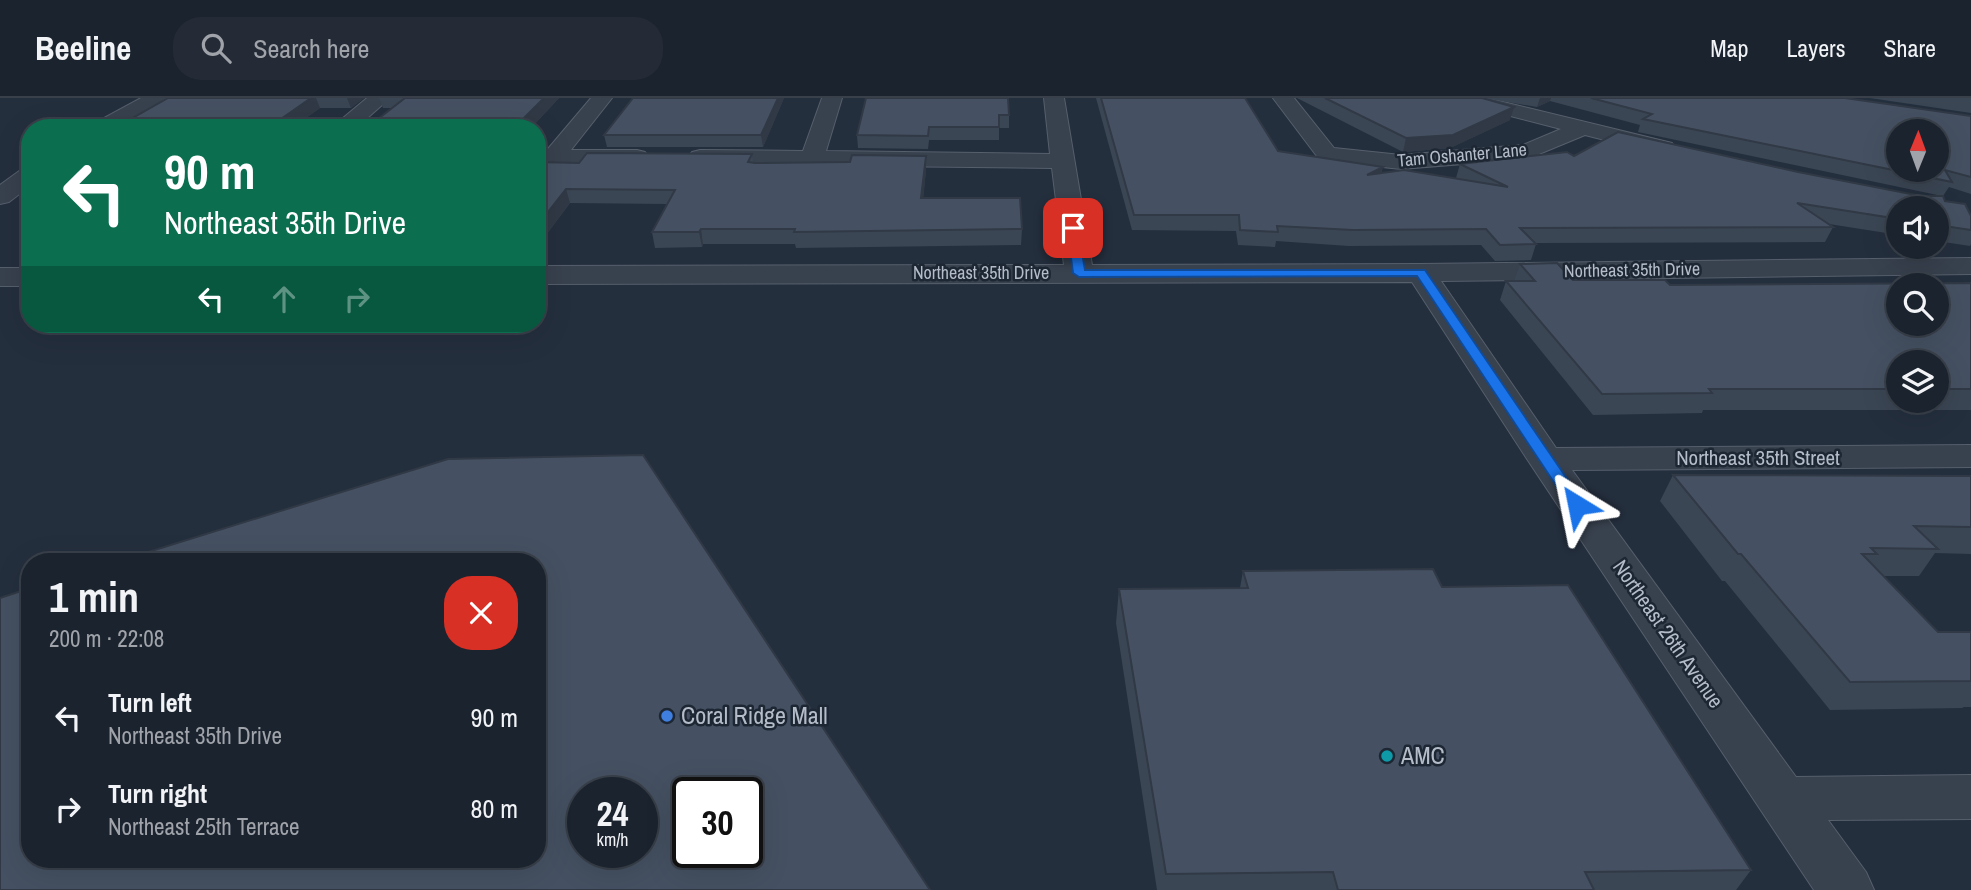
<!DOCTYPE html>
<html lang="en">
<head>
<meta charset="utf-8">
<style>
  body { margin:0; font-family:"Archivo Narrow",sans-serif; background:#242b36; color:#f1f3f6; height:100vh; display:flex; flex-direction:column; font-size:26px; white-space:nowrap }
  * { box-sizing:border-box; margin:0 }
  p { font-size:23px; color:#a0a4aa }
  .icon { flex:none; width:38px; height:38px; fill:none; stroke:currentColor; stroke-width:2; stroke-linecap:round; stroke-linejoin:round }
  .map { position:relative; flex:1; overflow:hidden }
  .details { position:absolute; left:21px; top:455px; width:525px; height:315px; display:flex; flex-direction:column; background:#1b232e; border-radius:28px; box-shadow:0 7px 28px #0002,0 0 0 2px #39404a }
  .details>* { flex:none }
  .hud { position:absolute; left:21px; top:21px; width:525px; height:214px; border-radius:28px; box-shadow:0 7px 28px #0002,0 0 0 2px #39404a; background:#0b6e4f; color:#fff; overflow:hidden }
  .needle { width:46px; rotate:1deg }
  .buttons { position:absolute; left:1886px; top:21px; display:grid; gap:14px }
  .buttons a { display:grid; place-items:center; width:63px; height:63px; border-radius:50%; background:#1b232e; box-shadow:0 7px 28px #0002,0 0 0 2px #39404a; font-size:35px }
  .speed { position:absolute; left:567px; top:679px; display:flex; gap:14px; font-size:35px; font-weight:700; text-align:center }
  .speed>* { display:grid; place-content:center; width:91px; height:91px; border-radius:50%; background:#1b232e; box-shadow:0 7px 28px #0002,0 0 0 2px #39404a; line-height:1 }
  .speed small { font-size:18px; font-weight:400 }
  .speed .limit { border:4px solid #111; border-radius:10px; background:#fff; color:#111 }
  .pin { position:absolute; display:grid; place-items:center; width:60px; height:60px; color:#fff; margin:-30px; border-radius:14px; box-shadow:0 4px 10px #0006 }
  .me { position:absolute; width:77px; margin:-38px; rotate:325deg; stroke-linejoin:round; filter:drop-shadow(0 0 5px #0008) }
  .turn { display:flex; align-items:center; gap:24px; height:147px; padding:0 28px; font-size:32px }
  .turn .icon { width:91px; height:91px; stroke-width:2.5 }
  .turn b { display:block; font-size:49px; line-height:60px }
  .lanes { display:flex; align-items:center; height:66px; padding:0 28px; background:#0003; justify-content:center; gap:35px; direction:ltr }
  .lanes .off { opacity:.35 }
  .round { display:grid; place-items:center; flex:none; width:74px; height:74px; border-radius:28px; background:#242b36 }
  .summary { display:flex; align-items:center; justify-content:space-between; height:119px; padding:0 28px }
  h1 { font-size:42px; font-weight:700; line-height:52px }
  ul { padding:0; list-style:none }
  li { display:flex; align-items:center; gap:21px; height:91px; padding:0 28px }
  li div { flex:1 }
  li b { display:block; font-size:26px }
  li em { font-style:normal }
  header { display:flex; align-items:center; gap:42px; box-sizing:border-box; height:98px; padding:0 35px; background:#1b232e; border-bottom:2px solid #39404a }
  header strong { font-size:33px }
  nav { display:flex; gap:38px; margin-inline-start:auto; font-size:24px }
  .search { width:490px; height:63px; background:#242b36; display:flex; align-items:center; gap:18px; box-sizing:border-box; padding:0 24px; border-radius:28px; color:#a0a4aa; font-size:26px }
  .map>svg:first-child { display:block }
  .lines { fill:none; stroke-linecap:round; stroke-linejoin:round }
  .street-casing { stroke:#565f6c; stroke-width:2 }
  .street { fill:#38414e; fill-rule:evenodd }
  .wall { fill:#3b4654; fill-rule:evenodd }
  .shaded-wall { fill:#303945 }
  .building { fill:#455162; stroke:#303945; stroke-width:2; fill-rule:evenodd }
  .route { fill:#1a73e8; stroke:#114b97; stroke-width:2 }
  .shop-dot { fill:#3f7fe0; stroke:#1d2633; stroke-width:2.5 }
  .culture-dot { fill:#0f9aa8; stroke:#1d2633; stroke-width:2.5 }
  .labels { text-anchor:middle; stroke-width:5; stroke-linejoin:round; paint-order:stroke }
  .far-street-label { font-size:18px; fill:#b4bcc9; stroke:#1d2633 }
  .street-label { font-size:21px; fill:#b4bcc9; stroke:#1d2633 }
  .near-poi-label { font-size:24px; fill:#b4bcc9; stroke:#1d2633; text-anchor:start }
</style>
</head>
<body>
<header>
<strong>Beeline</strong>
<div class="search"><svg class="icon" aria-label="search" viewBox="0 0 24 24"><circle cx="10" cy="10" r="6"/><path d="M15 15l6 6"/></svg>Search here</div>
<nav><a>Map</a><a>Layers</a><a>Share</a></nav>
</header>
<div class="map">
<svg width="1971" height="792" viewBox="0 0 1971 792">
  <rect width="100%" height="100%" fill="#242f3e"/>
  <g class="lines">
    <!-- street casing -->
    <g class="street-casing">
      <g id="street">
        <path d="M141,0H166L119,30H92L95,25Z"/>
        <path d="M367,0H390L356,30H331Z"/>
        <path d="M591,0H612L571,52H637L645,54L649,59L645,64L537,66V52H547Z"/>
        <path d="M822,0H842L826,53L1050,56L1044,0H1064L1092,167L1421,166L1971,160V176L1441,183L1556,350L1971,347V369L1572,372L1796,679L1971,677V721L1828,722L1866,774L1874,792H1814L1527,361L1412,184L537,186V168L1064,167L1052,70L700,66L692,64L688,59L692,54L700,52L803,53Z"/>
        <path d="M1273,0H1294L1334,50L1401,57L1523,47L1561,31L1455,4L1452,0H1487L1672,45L1675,50L1672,55L1664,57L1585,37L1527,61L1401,71L1327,63L1319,61Z"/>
        <path d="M30,69V88L9,104L0,106V87L22,71Z"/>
        <rect x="0" y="170" width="30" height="18"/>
      </g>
    </g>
    <!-- street -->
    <use href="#street" class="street"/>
  </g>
  <!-- wall -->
  <g class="wall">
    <path d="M168,0H364L351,10H320L292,30H115Z"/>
    <path d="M379,0H559L531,30H370L369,28L392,10H383Z"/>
    <path d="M633,0H784L763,49H607L604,37Z"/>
    <path d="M866,0L1009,17V30H999V42H929L928,51L858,50L857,37Z"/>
    <path d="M1096,0H1245L1278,53L1382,75L1456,80L1460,66L1574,58L1798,74L1921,98H1942L1638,34L1640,27L1550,3L1537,9L1484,0H1845L1971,18V96L1949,89L1943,98L1945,103L1971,118V146L1970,148L1937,143V110H1899V137L1829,126L1833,129L1825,144L1535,145L1536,146L1531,162L1495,163L1481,147L1349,148L1276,143L1275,149L1238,147L1236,133L1132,132Z"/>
    <path d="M1297,0H1482L1510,22L1450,50L1403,54Z"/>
    <path d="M1870,0H1971V15Z"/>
    <path d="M752,56L753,64L926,72L923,100L1022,131L1021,147L796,150L795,146H703L702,149L655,150L652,134L667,106L570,105L537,149V64L579,65Z"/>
    <path d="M1520,166L1573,182L1670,187L1971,185V312H1703L1702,315L1593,317L1500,202L1506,183H1514ZM1899,264H1937V303H1899Z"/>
    <path d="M1673,377L1971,378V456L1935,455L1919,478H1883L1938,534H1971V609H1964L1962,610L1830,612L1725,483H1722L1660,403Z"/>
    <path d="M1243,473L1442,489L1751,772L1736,792H1157L1116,525L1119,491L1240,490Z"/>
  </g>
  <!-- shaded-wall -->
  <g class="shaded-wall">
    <path d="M311,0H316L320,10L292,30H268Z"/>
    <path d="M347,0H364L351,10Z"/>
    <path d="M544,0H559L531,30H514Z"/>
    <path d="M778,0H784L763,49L761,37Z"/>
    <path d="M1540,0H1551L1550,3L1537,9Z"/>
    <path d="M1514,9L1510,22L1450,50L1403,54L1406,40Z"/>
    <path d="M926,58V72L922,115L921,100Z"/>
    <path d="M1383,69L1380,84L1367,77Z"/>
    <path d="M566,91L570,105L537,149V128Z"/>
    <path d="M701,131L703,146L702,149L699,134Z"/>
  </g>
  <!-- building -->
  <g class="building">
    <path d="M168,0H311L268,30H115Z"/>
    <path d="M405,0H544L514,30H457L459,28H369Z"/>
    <path d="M633,0H778L761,37H604Z"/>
    <path d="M866,0H1008L1009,17H999V29H929L928,38L857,37Z"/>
    <path d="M1101,0H1245L1278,53L1383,69L1367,77L1404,72L1508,89L1460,66L1567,54L1574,58L1618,34L1798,74L1921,98H1943L1945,103L1965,106L1971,118V132L1937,127V110H1899V121L1797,105L1833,129L1520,130L1536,146L1500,147L1486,131L1353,132L1277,128L1278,134L1240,132L1239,117H1134Z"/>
    <path d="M1325,0H1482L1514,9L1453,37L1406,40Z"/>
    <path d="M1591,0H1845L1971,18V79L1945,72L1952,84L1643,21L1652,16ZM1899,33H1937V72H1899Z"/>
    <path d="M587,55L752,56L748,64L755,65L850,64L852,57L926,58L921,100H1020L1022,131L794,134L795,131H701L699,134H652L675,92L566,91L537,128V64L579,65Z"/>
    <path d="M1557,165L1573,182H1665L1670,187L1971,185V291H1937V264H1899V291H1709L1712,295L1602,296L1506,183H1535L1520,166ZM1899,187H1937V226H1899Z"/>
    <path d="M643,357L930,792H0V500L30,490V761H537V464H116L448,361ZM583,695H642V754H583ZM688,695H747V754H688Z"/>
    <path d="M1673,377L1971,378V429L1914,428L1938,451L1871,450L1877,456H1862L1938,534H1971V583L1850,584L1741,456H1738Z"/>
    <path d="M1433,471L1442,489L1568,487L1751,772L1585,774L1594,792H1338L1333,774L1166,776L1119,491L1248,490L1243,473Z"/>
  </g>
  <!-- route -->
  <path class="route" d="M1073,127L1078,130L1085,172H1425L1585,407L1582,410H1571L1417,178L1079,179L1073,175L1067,130Z"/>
  <!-- markers -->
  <circle class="shop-dot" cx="667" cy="618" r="7"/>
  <circle class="culture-dot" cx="1387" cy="658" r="7"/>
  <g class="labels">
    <!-- far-street labels -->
    <g class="far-street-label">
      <text transform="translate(1462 57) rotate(-5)" y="6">Tam Oshanter Lane</text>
      <text transform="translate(1632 172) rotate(-1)" y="6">Northeast 35th Drive</text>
      <text x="981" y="181">Northeast 35th Drive</text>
    </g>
    <!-- street labels -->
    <g class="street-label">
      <text x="1758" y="367">Northeast 35th Street</text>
      <text transform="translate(1668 536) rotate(55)" y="7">Northeast 26th Avenue</text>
    </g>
    <!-- near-poi labels -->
    <g class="near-poi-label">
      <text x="681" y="626">Coral Ridge Mall</text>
      <text x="1401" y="666">AMC</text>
    </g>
  </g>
</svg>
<div class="buttons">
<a><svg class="needle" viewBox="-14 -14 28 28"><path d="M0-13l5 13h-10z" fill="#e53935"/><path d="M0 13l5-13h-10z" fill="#a0a4aa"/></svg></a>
<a><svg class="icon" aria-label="sound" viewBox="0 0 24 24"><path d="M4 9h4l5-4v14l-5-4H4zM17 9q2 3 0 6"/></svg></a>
<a><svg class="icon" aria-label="search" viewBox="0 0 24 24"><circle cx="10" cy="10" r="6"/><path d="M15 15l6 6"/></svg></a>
<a><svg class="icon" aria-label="layers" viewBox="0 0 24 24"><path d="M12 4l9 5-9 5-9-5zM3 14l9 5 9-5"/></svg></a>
</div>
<div class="speed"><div>24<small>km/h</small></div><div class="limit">30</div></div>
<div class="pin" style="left:1073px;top:130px;background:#d93025"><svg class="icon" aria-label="arrive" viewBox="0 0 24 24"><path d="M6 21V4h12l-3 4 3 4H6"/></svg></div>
<svg class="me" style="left:1577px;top:407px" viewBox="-20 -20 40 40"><path d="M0-17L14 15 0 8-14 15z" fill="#1a73e8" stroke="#fff" stroke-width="4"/></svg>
<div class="hud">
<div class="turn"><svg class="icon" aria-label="left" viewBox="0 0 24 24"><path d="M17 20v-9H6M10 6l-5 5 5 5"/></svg><div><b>90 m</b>Northeast 35th Drive</div></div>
<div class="lanes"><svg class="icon" aria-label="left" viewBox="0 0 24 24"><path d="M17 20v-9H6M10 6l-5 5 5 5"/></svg><svg class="icon off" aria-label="ahead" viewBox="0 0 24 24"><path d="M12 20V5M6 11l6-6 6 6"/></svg><svg class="icon off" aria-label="right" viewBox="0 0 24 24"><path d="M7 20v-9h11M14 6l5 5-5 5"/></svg></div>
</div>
<section class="details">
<div class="summary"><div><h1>1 min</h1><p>200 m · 22:08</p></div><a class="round" style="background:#d93025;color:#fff"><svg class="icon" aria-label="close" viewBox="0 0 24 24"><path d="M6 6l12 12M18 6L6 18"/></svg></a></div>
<ul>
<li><svg class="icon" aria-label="left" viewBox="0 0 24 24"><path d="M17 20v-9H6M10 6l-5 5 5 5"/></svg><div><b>Turn left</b><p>Northeast 35th Drive</p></div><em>90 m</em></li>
<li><svg class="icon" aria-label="right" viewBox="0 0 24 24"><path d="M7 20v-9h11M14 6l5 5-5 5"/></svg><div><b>Turn right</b><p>Northeast 25th Terrace</p></div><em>80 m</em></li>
</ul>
</section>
</div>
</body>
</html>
